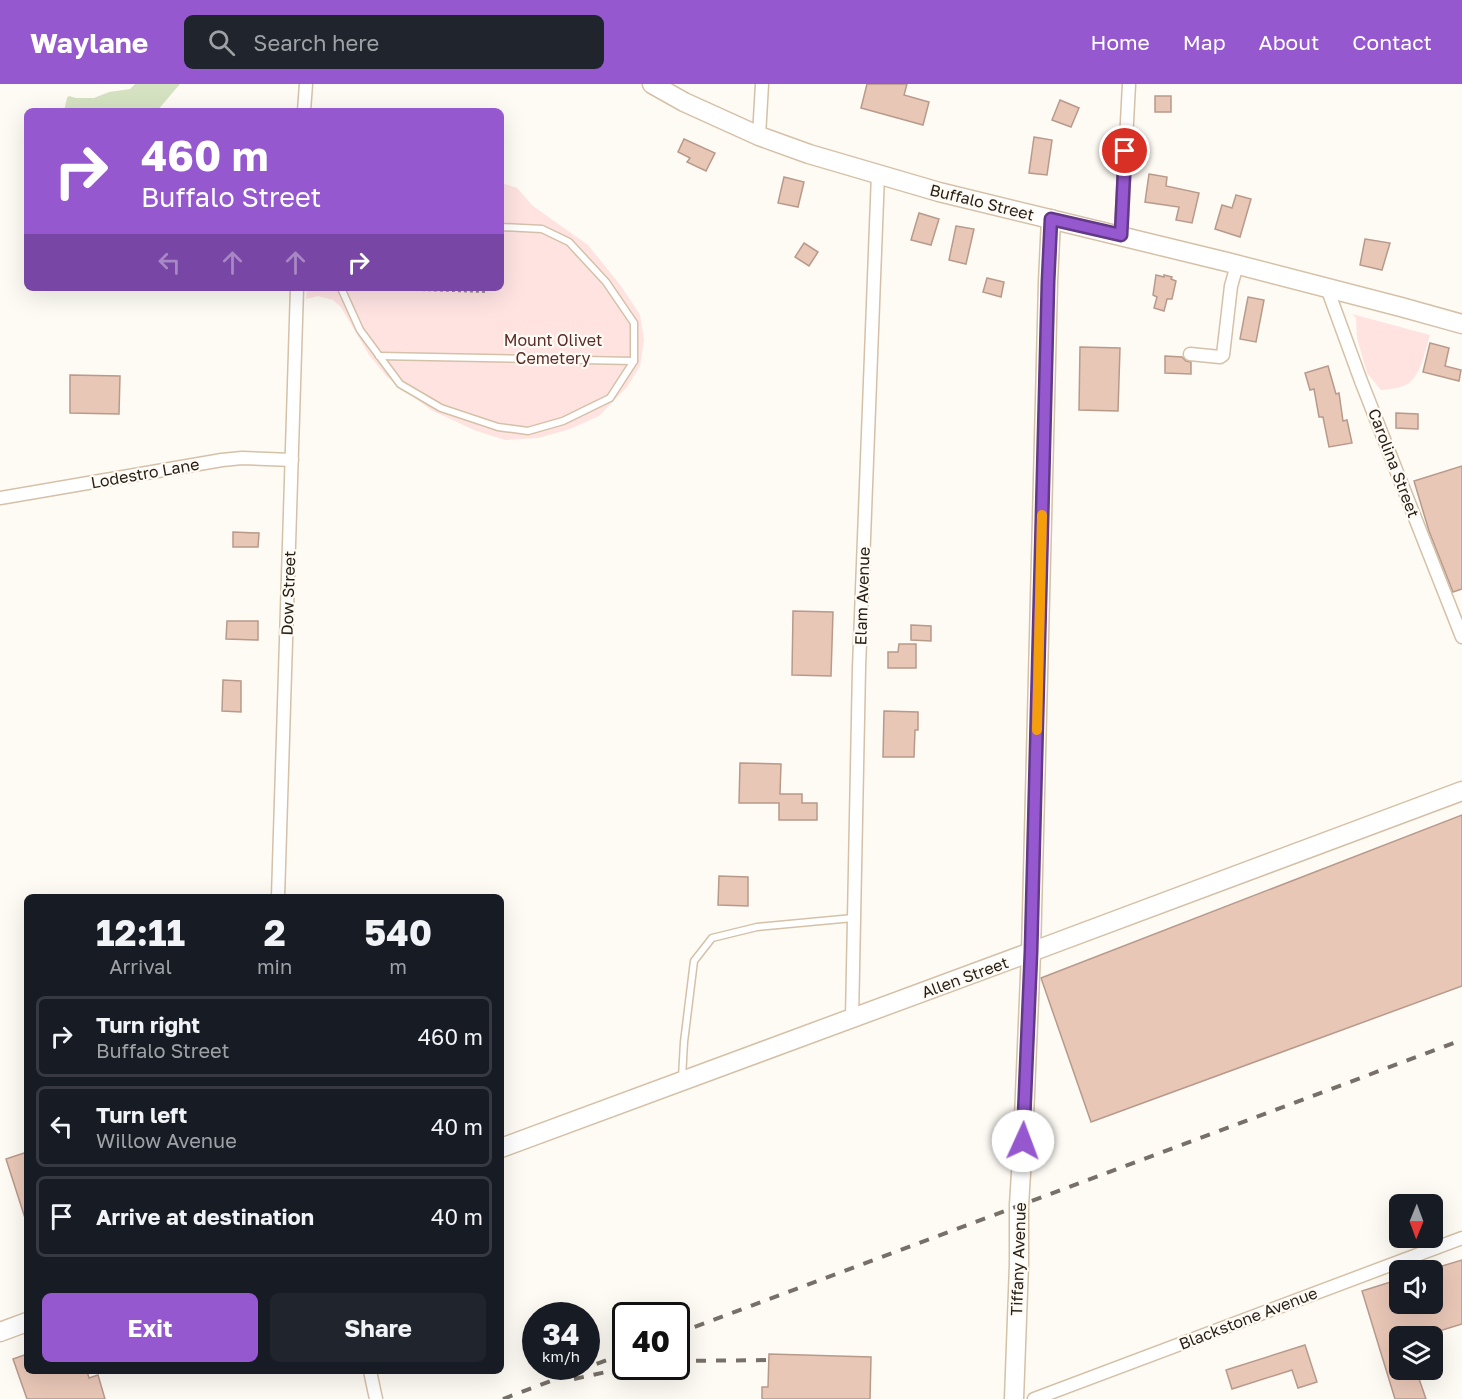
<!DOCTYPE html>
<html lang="en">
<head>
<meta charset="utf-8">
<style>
  body { margin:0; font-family:"Golos Text",sans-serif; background:#20242c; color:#f1f3f6; height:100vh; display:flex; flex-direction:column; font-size:22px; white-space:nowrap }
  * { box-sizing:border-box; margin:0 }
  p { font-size:20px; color:#9ea1a6 }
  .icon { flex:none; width:33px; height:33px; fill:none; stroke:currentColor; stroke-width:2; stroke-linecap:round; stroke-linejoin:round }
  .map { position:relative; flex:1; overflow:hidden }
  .side { position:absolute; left:24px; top:810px; width:480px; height:480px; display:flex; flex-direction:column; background:#171b24; border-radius:9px; box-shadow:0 6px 24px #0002 }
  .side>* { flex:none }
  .guide { position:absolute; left:24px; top:24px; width:480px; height:183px; border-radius:9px; box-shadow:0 6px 24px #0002; background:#9658cf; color:#fff; overflow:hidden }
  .needle { width:39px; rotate:181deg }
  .controls { position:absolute; left:1389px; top:1110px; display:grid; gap:12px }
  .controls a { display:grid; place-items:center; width:54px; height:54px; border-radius:9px; background:#171b24; box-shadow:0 6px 24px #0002; font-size:30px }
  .speed { position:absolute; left:522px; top:1218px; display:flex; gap:12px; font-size:30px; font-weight:700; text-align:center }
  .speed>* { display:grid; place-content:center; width:78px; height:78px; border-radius:50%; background:#171b24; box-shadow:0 6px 24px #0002; line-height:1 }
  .speed small { font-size:15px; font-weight:400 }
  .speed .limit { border:3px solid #111; border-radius:9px; background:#fff; color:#111 }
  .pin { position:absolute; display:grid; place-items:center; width:51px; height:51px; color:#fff; margin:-26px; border:3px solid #fff; border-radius:50%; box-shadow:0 2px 6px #0007 }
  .me { position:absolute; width:66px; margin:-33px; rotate:2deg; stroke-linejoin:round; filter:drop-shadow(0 0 4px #0008) }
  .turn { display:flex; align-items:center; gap:21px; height:126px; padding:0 18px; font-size:27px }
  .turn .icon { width:78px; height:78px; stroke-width:2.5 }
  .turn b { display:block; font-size:42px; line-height:51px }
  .lanes { display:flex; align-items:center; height:57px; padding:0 18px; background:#0003; justify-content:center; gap:30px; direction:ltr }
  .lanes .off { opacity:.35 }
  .eta { display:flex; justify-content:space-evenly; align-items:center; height:102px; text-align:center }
  .eta b { font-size:36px; font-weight:700; line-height:42px }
  .button { display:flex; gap:12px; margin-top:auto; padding:12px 18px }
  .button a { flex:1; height:69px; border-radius:9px; background:#9658cf; color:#fff; font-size:24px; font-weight:700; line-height:69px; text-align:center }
  .button a+a { background:#20242c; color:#f1f3f6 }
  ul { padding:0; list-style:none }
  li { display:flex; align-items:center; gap:18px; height:81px; margin:0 12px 9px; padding:0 6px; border:3px solid #363941; border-radius:9px }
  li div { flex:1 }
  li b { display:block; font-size:22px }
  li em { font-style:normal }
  header { display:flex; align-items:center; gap:36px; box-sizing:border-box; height:84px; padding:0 30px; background:#9658cf; color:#fff }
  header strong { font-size:28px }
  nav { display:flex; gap:33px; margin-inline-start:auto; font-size:21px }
  .search { width:420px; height:54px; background:#20242c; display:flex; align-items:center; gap:15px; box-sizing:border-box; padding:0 21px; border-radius:9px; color:#9ea1a6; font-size:22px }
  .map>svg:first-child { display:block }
  .green { fill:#fee3e1 }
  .water { fill:#d5e2c2 }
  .building { fill:#e9c7b7; stroke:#b89a8b; stroke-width:1.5 }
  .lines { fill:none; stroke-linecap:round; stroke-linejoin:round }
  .lane-casing { stroke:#d5c1a7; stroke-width:9 }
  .street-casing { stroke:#d5c1a7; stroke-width:15 }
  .secondary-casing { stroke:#d5c1a7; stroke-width:21 }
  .path { stroke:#908a82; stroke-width:2; stroke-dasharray:3 3; stroke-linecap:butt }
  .lane { stroke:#fff; stroke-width:6 }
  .street { stroke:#fff; stroke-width:12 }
  .secondary { stroke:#fff; stroke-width:18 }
  .rail { stroke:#777068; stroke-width:4; stroke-dasharray:10 10; stroke-linecap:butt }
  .route-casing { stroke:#623987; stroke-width:15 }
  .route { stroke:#9658cf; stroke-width:10 }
  .slow { stroke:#f59e0b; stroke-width:10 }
  .labels { text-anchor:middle; stroke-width:4.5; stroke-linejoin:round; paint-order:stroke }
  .street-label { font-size:16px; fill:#261e15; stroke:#fefaf4 }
  .park-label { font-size:16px; fill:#5c2a29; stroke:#fefaf4 }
</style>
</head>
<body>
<header>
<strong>Waylane</strong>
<div class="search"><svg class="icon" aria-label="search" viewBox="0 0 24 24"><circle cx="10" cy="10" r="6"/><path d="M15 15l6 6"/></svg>Search here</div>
<nav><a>Home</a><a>Map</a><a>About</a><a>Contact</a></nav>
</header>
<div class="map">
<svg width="1462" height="1315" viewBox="0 0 1462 1315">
  <rect width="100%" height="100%" fill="#fefaf4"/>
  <!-- green -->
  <g class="green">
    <path d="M501,99L517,104L533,122L588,161L621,202L640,231L644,256L640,282L627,303L599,332L570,345L538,354L505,356L474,346L431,326L387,293L369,271L341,223L333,216L318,212L306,215L307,204H501Z"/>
    <path d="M1352,230L1430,251C1425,267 1422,288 1409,299C1402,304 1390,305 1381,306L1367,289L1357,254L1356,234Z"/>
  </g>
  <!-- water -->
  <path class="water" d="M135,0H180L157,27H64L67,14L69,12L76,14H94L109,8L130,5Z"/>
  <!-- building -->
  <g class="building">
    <path d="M867,0H907L904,11L929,18L923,41L861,24Z"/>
    <rect x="1155" y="12" width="16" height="16"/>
    <path d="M1060,16L1079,24L1071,43L1052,36Z"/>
    <path d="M1034,53L1052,56L1047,91L1029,89Z"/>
    <path d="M684,55L715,69L706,87L687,78L690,74L678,68Z"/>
    <path d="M1149,90L1167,93L1166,102L1199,109L1192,139L1176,136L1179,123L1145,118Z"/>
    <path d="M784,93L804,98L798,123L778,119Z"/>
    <path d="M1236,111L1251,115L1240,153L1215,145L1222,121L1232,124Z"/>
    <path d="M919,129L939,135L931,161L911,156Z"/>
    <path d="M956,142L974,145L966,180L949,176Z"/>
    <path d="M1365,155L1390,159L1382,186L1360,181Z"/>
    <path d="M804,159L818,168L809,182L795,173Z"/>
    <path d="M1156,191L1164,193V191L1172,193L1171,195L1176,197L1172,215H1167L1164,227L1154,224L1157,213L1153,211Z"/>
    <path d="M987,194L1004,198L1001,213L983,208Z"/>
    <path d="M1248,213L1264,216L1256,258L1240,255Z"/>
    <path d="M1430,259L1449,264L1445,282L1461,286L1459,297L1423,288Z"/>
    <path d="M1080,263L1120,264L1118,327L1079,326Z"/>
    <path d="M1165,272L1182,273L1186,277L1191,278V290L1165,289Z"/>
    <path d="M1328,282L1336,310L1339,309L1343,337L1347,336L1352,359L1329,363L1323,333H1319L1314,305L1310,306L1305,289Z"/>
    <path d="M70,291L120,292L119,330L70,329Z"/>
    <path d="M1396,329L1418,330V345L1396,344Z"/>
    <path d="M1462,382V505L1453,508L1429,447L1414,397Z"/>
    <path d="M233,448L259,449L258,463H233Z"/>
    <path d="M793,527L833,528L831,592L792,591Z"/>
    <path d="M227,537H258V556L226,555Z"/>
    <path d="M911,541L931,542V557L911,556Z"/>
    <path d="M899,560H916V584H888V568H898Z"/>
    <path d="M223,596L241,597V628L222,627Z"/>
    <path d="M884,627L918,628V646H915L914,673H883Z"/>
    <path d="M740,679L781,680L780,710H802V719H817V736H779V719H739Z"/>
    <path d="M1462,731V902L1091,1038L1041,894Z"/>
    <path d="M719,792L748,793V822L718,821Z"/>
    <path d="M27,1068V1134H25L6,1075Z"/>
    <path d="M1462,1176V1240L1423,1252H1400V1286H1416L1426,1315H1395L1362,1207L1400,1195V1220H1432V1185Z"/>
    <path d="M1305,1261L1317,1298L1298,1304L1292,1286L1232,1305L1226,1286Z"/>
    <path d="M27,1270V1287H87L89,1294L98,1291L105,1315H27L13,1275Z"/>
    <path d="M769,1270L871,1273L870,1315H762V1303H768Z"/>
  </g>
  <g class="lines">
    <!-- lane casing -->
    <g class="lane-casing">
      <g id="lane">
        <path d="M341,204L360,246L400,300L441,324L498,343L528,347L563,337L610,314L634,277V239L606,198L569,158L542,145L501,143"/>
        <path d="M379,272L634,277"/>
        <path d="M682,994L684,958L694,877L712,854L757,843L853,834"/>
      </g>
    </g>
    <!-- street casing -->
    <g class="street-casing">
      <g id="street">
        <path d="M304,27L306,0"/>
        <path d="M759,52L762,0"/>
        <path d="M1121,151L1129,0"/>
        <path d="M1327,204L1361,297L1462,553"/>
        <path d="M1190,270L1220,273L1223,271L1231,202L1237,181"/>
        <path d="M0,414L222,376L242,374L292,376"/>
        <path d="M278,813L297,204"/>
        <path d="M852,935L859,584L878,90"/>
        <path d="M370,1287L376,1315"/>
        <path d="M1034,1315L1462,1154"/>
      </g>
    </g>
    <!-- secondary casing -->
    <g class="secondary-casing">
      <g id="secondary">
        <path d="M652,0L684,18L759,52L809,70L939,108L1227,178L1401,223L1462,240"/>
        <path d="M501,1064L1031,868L1462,707"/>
        <path d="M0,1248L27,1238"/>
        <path d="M1014,1315L1019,1180V1121L1023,1057L1031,868L1048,198L1051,135"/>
      </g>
    </g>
    <!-- path -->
    <path class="path" d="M350,204L488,208"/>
    <!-- lane -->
    <use href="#lane" class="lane"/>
    <!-- street -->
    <use href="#street" class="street"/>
    <!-- secondary -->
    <use href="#secondary" class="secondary"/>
    <!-- rail -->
    <g class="rail">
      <path d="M676,1250L1462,956"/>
      <path d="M676,1277L775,1276"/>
      <path d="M574,1295L634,1282"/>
      <path d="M503,1315L626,1269"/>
    </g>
  </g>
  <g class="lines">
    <!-- route casing -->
    <g class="route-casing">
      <path id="route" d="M1023,1057L1031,868L1048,198L1051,135L1121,151L1125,67"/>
    </g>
    <!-- route -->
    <use href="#route" class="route"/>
    <!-- slow -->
    <path class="slow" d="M1037,646L1042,431"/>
  </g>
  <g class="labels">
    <!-- street labels -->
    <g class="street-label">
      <text transform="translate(982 118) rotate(14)" y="6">Buffalo Street</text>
      <text transform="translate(1394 379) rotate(69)" y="6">Carolina Street</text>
      <text transform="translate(145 389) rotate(-10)" y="6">Lodestro Lane</text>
      <text transform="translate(288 509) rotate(-88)" y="6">Dow Street</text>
      <text transform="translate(862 512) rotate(-88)" y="6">Elam Avenue</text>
      <text transform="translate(965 893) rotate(-20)" y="6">Allen Street</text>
      <text transform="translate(1018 1175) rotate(-88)" y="6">Tiffany Avenue</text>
      <text transform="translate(1248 1234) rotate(-21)" y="6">Blackstone Avenue</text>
    </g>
    <!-- park labels -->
    <g class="park-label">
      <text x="553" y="262">Mount Olivet<tspan x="553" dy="18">Cemetery</tspan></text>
    </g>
  </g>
</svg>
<div class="controls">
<a><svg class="needle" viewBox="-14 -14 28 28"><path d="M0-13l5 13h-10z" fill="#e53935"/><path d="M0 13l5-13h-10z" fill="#9ea1a6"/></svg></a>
<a><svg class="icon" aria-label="sound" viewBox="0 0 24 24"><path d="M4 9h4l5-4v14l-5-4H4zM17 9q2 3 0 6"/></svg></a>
<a><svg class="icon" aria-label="layers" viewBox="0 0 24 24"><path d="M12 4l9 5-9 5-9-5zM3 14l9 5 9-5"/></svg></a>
</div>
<div class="speed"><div>34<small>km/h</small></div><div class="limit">40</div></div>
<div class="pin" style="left:1125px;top:67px;background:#d93025"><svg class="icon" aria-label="arrive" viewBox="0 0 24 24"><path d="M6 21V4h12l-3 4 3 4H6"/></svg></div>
<svg class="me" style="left:1023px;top:1057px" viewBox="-20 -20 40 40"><circle r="19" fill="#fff"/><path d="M0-13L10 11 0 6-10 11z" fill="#9658cf"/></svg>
<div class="guide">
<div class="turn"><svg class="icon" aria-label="right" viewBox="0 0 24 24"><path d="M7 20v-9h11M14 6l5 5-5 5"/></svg><div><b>460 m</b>Buffalo Street</div></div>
<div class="lanes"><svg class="icon off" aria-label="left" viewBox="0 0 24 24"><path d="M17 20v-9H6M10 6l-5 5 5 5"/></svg><svg class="icon off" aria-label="ahead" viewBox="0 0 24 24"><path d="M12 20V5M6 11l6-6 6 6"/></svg><svg class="icon off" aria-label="ahead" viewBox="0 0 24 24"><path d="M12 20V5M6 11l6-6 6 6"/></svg><svg class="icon" aria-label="right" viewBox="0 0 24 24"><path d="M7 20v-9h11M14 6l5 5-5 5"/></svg></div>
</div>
<section class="side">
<div class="eta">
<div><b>12:11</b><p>Arrival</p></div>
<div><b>2</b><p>min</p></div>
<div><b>540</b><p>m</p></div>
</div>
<ul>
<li><svg class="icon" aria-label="right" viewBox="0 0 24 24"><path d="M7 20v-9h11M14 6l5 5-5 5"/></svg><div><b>Turn right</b><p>Buffalo Street</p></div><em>460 m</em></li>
<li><svg class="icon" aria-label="left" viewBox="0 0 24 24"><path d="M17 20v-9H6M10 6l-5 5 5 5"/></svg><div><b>Turn left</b><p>Willow Avenue</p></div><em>40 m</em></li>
<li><svg class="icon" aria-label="arrive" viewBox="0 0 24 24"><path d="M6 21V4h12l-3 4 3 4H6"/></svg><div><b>Arrive at destination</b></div><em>40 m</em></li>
</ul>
<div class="button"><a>Exit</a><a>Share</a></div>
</section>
</div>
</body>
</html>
